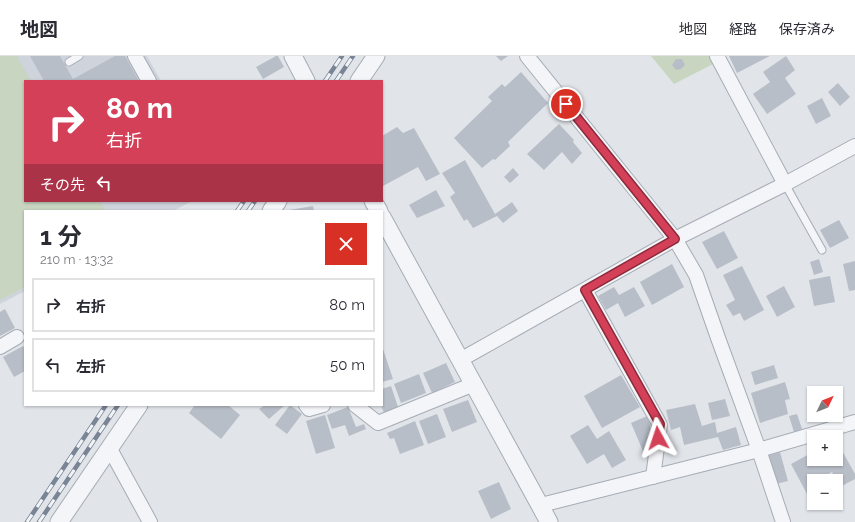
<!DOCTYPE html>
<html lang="ja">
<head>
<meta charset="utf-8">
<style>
  body { margin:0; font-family:Raleway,"Noto Sans JP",sans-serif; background:#f2f2f3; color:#2b2b33; height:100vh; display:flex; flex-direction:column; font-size:15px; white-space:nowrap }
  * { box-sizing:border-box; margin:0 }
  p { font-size:13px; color:#7c7c81 }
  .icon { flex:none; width:22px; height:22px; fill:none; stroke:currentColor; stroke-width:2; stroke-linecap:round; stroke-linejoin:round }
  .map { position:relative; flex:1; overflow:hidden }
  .side { position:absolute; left:24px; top:154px; width:359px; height:196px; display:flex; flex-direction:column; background:#fff; border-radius:0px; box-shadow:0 1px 3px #0004 }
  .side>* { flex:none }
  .hud { position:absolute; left:24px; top:24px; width:359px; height:122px; border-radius:0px; box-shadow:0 1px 3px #0004; background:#d54059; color:#fff; overflow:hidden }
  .needle { width:26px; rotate:47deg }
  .buttons { position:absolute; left:807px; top:330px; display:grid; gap:8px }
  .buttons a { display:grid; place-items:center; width:36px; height:36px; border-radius:0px; background:#fff; box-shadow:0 1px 3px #0004; font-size:20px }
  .pin { position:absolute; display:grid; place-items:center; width:34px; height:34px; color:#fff; margin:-17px; border:2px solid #fff; border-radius:50%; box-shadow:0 1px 4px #0007 }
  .me { position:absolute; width:44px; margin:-22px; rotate:355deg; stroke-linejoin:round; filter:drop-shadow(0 0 3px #0008) }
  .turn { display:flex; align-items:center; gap:14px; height:84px; padding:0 16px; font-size:18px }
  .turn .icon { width:52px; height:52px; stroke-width:2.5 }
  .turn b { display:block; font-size:28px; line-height:34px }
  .then { display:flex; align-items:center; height:38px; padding:0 16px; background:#0003; gap:8px; font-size:15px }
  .round { display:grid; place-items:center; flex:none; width:42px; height:42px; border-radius:0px; background:#f2f2f3 }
  .head { display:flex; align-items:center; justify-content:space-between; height:68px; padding:0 16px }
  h1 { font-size:24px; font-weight:700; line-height:30px }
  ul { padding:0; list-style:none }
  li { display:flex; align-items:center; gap:12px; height:54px; margin:0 8px 6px; padding:0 8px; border:2px solid #e1e1e2; border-radius:0px }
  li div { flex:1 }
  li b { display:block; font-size:15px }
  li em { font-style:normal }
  header { display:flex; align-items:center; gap:24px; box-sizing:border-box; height:56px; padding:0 20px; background:#fff; border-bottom:1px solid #e1e1e2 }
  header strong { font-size:19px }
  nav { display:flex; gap:22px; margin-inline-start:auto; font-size:14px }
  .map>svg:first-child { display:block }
  .built { fill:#cfd4dc }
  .green { fill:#c7d5c1 }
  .building { fill:#b8bec8 }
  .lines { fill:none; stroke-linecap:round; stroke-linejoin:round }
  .service-casing { stroke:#a6acb5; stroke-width:9 }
  .minor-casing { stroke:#a6acb5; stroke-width:16 }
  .tertiary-casing { stroke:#a6acb5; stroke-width:19 }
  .service { stroke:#f4f5f8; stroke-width:7 }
  .minor { stroke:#f4f5f8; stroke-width:14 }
  .tertiary { stroke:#f4f5f8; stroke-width:17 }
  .rail-casing { stroke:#798495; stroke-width:4.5 }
  .rail { stroke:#f1f4f7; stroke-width:3; stroke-dasharray:9; stroke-linecap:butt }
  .route-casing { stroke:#8a2a3a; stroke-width:10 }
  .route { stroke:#d54059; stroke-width:7 }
</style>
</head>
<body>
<header>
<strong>地図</strong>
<nav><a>地図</a><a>経路</a><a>保存済み</a></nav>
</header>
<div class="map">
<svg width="855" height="466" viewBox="0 0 855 466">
  <rect width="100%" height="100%" fill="#e1e5ea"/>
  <!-- built -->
  <path class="built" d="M0,0H147L161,25H25V145H192L173,155H25V235L0,248Z"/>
  <!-- green -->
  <g class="green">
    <path d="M0,0H17L31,25H25V145H100L106,155H25V231L0,244Z"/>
    <path d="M651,0H711L715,7L674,28Z"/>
  </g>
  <!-- building -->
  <g class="building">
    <path d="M30,0H60L73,23L115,0H125L139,25H44Z"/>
    <path d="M276,0H278L284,11L263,23L256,11Z"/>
    <path d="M496,0H508L501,5Z"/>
    <path d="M729,0H770L737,17Z"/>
    <path d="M786,0L795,14L785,22L796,38L767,58L753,38L770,26L763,16Z"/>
    <path d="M676,3H682L685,9L681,13L676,14L672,9Z"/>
    <path d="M521,16L548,47L508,86L510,90L495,104L493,103L482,112L454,82L492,45L488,41L502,28L505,31Z"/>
    <path d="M838,27L850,41L840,50L828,36Z"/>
    <path d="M822,42L831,60L816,68L807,50Z"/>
    <path d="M559,68L574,84L573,86L582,97L572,108L562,96L544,114L527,98Z"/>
    <path d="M397,71L403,77L414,72L440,118L426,125L418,111L383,130L382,80Z"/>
    <path d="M465,104L495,158L512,146L518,155L503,167L497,160L473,172L467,163L464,165L450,141L455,137L442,117Z"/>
    <path d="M513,112L519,119L510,127L504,121Z"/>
    <path d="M436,134L445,150L417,162L409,149Z"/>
    <path d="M313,150L314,155H289V154Z"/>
    <path d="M839,164L849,182L830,192L820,174Z"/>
    <path d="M724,175L738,202L717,213L702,186Z"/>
    <path d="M819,203L823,216L814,219L810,206Z"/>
    <path d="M855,205V234L849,235L843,208Z"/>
    <path d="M672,208L684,231L652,249L640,226Z"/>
    <path d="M742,210L764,254L744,265L740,257L733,260L726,249L735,244L723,219Z"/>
    <path d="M830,220L835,246L814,250L809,224Z"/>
    <path d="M784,230L795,251L777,261L766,240Z"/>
    <path d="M614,231L619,239L634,231L645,250L625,261L618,247L606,254L598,240Z"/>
    <path d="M5,253L15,272L0,280V256Z"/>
    <path d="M23,290L25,293V315L14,321L3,301Z"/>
    <path d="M382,290L393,323L382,326Z"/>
    <path d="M446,307L455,326L432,337L423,317Z"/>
    <path d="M774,309L778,322L755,329L751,316Z"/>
    <path d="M419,318L426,337L401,347L394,328Z"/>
    <path d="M621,319L640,351L602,372L584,340Z"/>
    <path d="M785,326L790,343L785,344L788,358L760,367L751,337Z"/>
    <path d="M391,330L399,354L385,360L381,349L382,333Z"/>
    <path d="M725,343L730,360L712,364L708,347Z"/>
    <path d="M468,344L477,366L452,376L443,353Z"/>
    <path d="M695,348L702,370L715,366L717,377L736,371L741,389L723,394L718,381L684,389L680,371L671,374L666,354Z"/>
    <path d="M195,349H228L240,359L221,383L189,357Z"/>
    <path d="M265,349H285L269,363L259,353Z"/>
    <path d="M290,349L302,358L287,378L275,369Z"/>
    <path d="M348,351L356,371L364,368L366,373L349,380L345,369L332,373L327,359Z"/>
    <path d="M437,358L446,381L428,388L419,365Z"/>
    <path d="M797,358L802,373L794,376L789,360Z"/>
    <path d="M325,359L335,392L316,398L306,365Z"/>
    <path d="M647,360L653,379L649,381L652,392L643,395L631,367Z"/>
    <path d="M415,365L424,389L400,398L394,382L390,383L387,377Z"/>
    <path d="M588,369L597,383L609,375L626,404L612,412L604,398L587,408L570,380Z"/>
    <path d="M840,391L855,418V423L840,431L832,416L821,422L822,425H814V447H823L814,451L791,408L813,396L814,403H836V393Z"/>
    <path d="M780,396L788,425L776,428L767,400Z"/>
    <path d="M499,426L511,453L491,463L478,435Z"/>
  </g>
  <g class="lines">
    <!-- service casing -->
    <g class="service-casing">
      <g id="service">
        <path d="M69,6L79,0"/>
        <path d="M785,128L822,194"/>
      </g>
    </g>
    <!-- minor casing -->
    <g class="minor-casing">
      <g id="minor">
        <path d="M135,0L149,25"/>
        <path d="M527,0L675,183L696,219L718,282L759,394L783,466"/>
        <path d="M717,0L785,128"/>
        <path d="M585,234L660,369L653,421"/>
        <path d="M0,291L17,281"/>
        <path d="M460,304L675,183L785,128L855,90"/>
        <path d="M306,349L309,353L323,349"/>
        <path d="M355,349L378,367L474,328"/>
        <path d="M110,393L150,466"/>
        <path d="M541,449L759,394L855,366"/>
      </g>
    </g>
    <!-- tertiary casing -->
    <g class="tertiary-casing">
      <g id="tertiary">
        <path d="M293,0L306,25"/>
        <path d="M359,25L376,0"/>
        <path d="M373,145L379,155"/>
        <path d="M271,155L278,145"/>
        <path d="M382,161L549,466"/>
        <path d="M59,466L139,349"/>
      </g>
    </g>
    <!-- service -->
    <use href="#service" class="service"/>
    <!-- minor -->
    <use href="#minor" class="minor"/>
    <!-- tertiary -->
    <use href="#tertiary" class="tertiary"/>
    <!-- rail casing -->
    <g class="rail-casing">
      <g id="rail">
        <path d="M325,25L342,0"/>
        <path d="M336,25L353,0"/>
        <path d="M237,155L244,145"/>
        <path d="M248,155L255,145"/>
        <path d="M27,466L106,349"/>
        <path d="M39,466L118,349"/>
      </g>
    </g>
    <!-- rail -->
    <use href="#rail" class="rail"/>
  </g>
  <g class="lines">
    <!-- route casing -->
    <g class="route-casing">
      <path id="route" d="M566,48L675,183L585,234L660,368L658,382"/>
    </g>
    <!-- route -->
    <use href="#route" class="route"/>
  </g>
</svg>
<div class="buttons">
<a><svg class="needle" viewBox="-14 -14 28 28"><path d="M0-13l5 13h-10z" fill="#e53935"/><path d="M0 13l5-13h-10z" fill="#7c7c81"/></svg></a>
<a>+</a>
<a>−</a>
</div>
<div class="pin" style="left:566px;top:48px;background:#d93025"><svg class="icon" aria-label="arrive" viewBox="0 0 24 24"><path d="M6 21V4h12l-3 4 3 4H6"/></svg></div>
<svg class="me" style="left:658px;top:382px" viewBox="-20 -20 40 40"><path d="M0-17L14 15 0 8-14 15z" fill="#d54059" stroke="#fff" stroke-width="4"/></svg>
<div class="hud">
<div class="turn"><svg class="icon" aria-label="right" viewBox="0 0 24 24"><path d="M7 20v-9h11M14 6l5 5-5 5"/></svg><div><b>80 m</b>右折</div></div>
<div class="then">その先<svg class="icon" aria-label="left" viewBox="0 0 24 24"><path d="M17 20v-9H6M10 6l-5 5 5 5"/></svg></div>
</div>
<section class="side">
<div class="head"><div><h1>1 分</h1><p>210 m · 13:32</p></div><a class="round" style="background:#d93025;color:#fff"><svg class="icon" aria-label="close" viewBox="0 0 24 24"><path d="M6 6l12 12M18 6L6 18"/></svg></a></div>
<ul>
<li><svg class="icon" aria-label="right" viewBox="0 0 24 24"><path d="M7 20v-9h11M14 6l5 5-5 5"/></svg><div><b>右折</b></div><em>80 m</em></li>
<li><svg class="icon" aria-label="left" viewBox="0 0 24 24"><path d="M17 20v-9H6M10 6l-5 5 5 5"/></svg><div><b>左折</b></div><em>50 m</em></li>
</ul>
</section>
</div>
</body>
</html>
